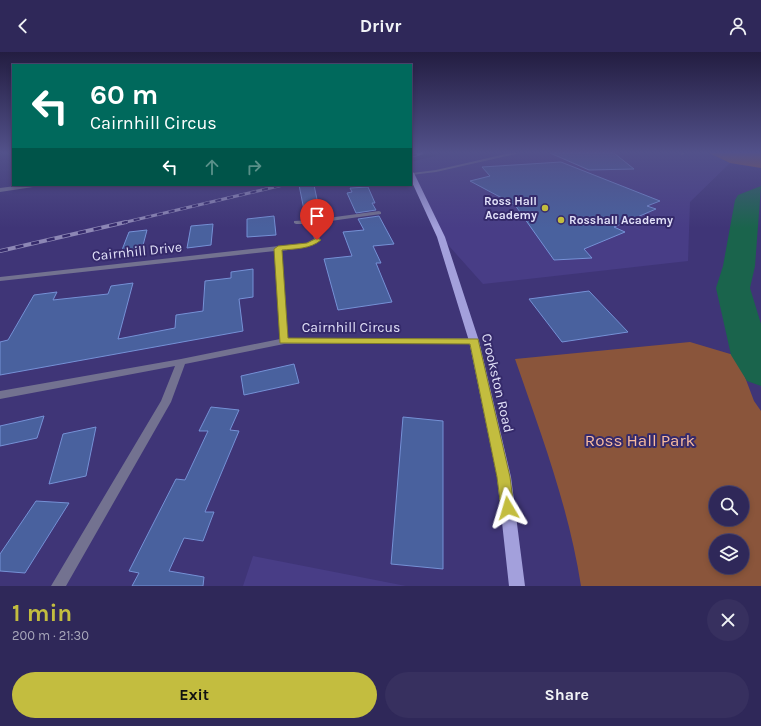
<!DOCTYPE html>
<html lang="en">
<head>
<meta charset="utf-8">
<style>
  body { margin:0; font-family:Karla,sans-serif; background:#37305f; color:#f1f3f6; height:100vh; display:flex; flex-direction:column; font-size:15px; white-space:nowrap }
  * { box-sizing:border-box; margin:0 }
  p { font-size:13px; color:#a7a6ba }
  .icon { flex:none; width:22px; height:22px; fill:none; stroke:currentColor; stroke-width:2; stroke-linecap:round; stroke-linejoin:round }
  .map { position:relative; height:534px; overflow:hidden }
  .panel { display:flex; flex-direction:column; background:#2f2859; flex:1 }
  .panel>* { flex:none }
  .guide { position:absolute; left:12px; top:12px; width:400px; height:122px; border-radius:0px; box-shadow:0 2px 6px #0003,0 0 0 1px #4a446f; background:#00695c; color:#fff; overflow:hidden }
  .buttons { position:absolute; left:709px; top:434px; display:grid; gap:8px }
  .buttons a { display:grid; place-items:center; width:40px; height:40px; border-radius:50%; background:#2f2859; box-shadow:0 2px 6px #0003,0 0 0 1px #4a446f; font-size:20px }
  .pin { position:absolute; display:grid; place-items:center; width:34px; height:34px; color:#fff; margin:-41px -17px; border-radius:50% 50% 50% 0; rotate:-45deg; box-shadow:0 0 4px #0007 }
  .pin .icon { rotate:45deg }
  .me { position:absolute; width:44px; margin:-22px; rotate:353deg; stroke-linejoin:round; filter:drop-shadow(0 0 3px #0008) }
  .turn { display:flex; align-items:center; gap:14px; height:84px; padding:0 12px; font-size:18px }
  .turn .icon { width:52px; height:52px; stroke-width:2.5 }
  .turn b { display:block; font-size:28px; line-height:34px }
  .lanes { display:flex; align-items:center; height:38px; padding:0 12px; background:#0003; justify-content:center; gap:20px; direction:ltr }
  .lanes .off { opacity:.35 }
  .round { display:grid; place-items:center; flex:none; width:42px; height:42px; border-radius:21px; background:#37305f }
  .overview { display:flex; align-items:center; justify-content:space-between; height:68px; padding:0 12px }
  h1 { font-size:24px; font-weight:700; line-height:30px; color:#c3bd3f }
  .action { display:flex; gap:8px; margin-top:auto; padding:8px 12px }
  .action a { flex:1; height:46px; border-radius:24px; background:#c3bd3f; color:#111; font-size:16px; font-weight:700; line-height:46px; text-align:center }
  .action a+a { background:#37305f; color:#f1f3f6 }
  header { display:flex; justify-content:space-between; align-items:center; height:52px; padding:0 12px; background:#2f2859; font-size:18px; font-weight:700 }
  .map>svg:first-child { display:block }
  .built { fill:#483d86 }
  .green { fill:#8a553b; fill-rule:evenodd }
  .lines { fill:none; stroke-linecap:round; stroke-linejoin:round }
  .river { fill:#1a644c; fill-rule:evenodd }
  .building { fill:#49619e; stroke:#7591d6 }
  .service { fill:#737290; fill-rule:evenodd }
  .minor { fill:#737290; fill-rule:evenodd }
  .primary { fill:#a3a0dc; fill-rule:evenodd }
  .rail-far1-casing { stroke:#8d87b5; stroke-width:3 }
  .rail-casing { stroke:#8d87b5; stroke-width:4 }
  .rail-far1 { stroke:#352a6b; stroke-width:2; stroke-dasharray:6; stroke-linecap:butt }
  .rail { stroke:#352a6b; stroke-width:2.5; stroke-dasharray:8; stroke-linecap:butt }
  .route { fill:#c3bd3f; stroke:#7f7b29 }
  .poi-dot { fill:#c3bd3f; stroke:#352a6b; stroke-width:1.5 }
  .labels { text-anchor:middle; stroke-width:4; stroke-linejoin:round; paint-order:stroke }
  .far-poi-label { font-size:12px; font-weight:bold; fill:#e1e0f8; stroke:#352a6b; text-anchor:end }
  .street-label { font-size:14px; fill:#e1e0f8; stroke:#352a6b }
  .near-park-label { font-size:17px; fill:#f7bb9f; stroke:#352a6b }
</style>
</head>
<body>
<header><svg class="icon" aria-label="back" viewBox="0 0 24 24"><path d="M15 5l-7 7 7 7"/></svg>Drivr<svg class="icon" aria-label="person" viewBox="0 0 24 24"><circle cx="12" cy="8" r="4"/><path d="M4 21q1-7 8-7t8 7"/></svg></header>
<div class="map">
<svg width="761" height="534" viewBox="0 0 761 534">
  <rect width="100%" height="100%" fill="#3f3577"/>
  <!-- built -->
  <g class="built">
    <path d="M446,101H709L730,111L690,150L688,209L483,232L441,185L411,121V110Z"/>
    <path d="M253,504L406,534H243Z"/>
  </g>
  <!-- green -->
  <g class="green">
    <path d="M709,101H761V116L730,111Z"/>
    <path d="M690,290L737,304L754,349L761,359V534H581C569,456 541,382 515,307ZM716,441H742V467H716ZM716,489H742V515H716Z"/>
  </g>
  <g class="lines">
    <!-- river -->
    <path class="river" d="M761,134L755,214L750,236L761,272V334L747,329L731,303L716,236L723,214L735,148L738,143Z"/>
  </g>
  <!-- building -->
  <g class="building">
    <path d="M550,101H614L634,117L589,118Z"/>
    <path d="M561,110L660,149L647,154L656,157L614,175L625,180L584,197L592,206L554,208L515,153L470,129L490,124L482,115Z"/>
    <path d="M299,133H314L319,157L304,158Z"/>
    <path d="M368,135L375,151H372L376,158L356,161L347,141L352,140L350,136Z"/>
    <path d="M274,164L276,183L247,185V167Z"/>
    <path d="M379,164L394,192L373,194L381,211H376L392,250L338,258L324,207L352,204L343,180L364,178L358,167Z"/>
    <path d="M213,172L211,193L187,196L191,174Z"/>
    <path d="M147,178L141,201L120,203L129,180Z"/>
    <path d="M253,217V245L239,247L243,279L0,323V290L8,288L34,243L57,240L53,248L108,242L111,234L133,231L118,287L175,276L176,263L203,259L205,229L231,226V220Z"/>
    <path d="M589,239L628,280L562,290L529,247Z"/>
    <path d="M294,312L299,331L244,343L241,324Z"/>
    <path d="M211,355L239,358L230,378L239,379L205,460H214L203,489L184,486L169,519L204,525L203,534H132L139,521L129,519L176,427L185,428L208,379H199Z"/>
    <path d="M44,364L37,386L0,394V374Z"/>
    <path d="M403,365L443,369V517L391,512Z"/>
    <path d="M96,375L86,424L49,432L63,382Z"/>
    <path d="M36,449L69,451L25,521L0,519V502Z"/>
  </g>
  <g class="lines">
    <!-- service -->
    <g class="service">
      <path d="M510,101H520L436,120L411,123L412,121L436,118Z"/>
      <path d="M680,101H684V102L682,103Z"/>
    </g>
    <!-- minor -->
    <g class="minor">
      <path d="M23,133H36L33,135L0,140V136Z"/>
      <path d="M379,159L381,160V162L316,171L320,188L319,189L308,195L281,199L288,286H474L478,289L477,291L284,292L185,312L171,350L66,534H51L161,349L175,314L0,347V339L181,307L280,287L275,199L0,229V225L306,191L314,187L310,172H296L294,171V169L313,168Z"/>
    </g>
    <!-- primary -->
    <path class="primary" d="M411,119L414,121L445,185L479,289L511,425L525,534H509L497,425L469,289L437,185L411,128Z"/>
    <!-- rail-far1 casing -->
    <g class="rail-far1-casing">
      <g id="rail-far1">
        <path d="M411,104L422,101"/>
        <path d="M122,171L283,133"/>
      </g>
    </g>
    <!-- rail casing -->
    <g class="rail-casing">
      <path id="rail" d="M0,199L126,170"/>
    </g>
    <!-- rail-far1 -->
    <use href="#rail-far1" class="rail-far1"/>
    <!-- rail -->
    <use href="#rail" class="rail"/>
  </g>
  <!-- sky -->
  <linearGradient id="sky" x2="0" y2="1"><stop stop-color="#231d41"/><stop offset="0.57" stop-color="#52518a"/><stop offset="1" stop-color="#52518a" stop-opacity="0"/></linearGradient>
  <rect width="761" height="176" fill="url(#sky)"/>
  <!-- route -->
  <path class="route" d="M317,186L321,188C311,197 294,197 282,198L288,286L478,287L510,425L514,456L512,461L508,463L503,461L501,456L497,425L470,292L280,291L274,197L278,194L307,191Z"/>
  <!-- markers -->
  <g class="poi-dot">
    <circle cx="545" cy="156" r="4"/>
    <circle cx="561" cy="168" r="4"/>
  </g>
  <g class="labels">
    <!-- far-poi labels -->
    <g class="far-poi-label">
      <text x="537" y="153">Ross Hall<tspan x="537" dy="14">Academy</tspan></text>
      <text x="569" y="172" text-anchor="start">Rosshall Academy</text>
    </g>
    <!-- street labels -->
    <g class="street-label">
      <text transform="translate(137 199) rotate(-6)" y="5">Cairnhill Drive</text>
      <text x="351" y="280">Cairnhill Circus</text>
      <text transform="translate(498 331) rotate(77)" y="5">Crookston Road</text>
    </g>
    <!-- near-park labels -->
    <g class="near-park-label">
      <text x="640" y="394">Ross Hall Park</text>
    </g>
  </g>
</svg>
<div class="buttons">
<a><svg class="icon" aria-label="search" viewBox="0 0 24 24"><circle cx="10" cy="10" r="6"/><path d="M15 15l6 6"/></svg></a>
<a><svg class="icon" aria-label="layers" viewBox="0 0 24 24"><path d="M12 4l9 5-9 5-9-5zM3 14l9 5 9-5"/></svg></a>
</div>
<div class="pin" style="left:317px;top:188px;background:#d93025"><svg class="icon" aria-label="arrive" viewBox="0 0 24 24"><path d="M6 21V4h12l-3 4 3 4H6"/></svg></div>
<svg class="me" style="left:508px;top:456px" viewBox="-20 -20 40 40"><path d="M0-17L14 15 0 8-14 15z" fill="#c3bd3f" stroke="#fff" stroke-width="4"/></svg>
<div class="guide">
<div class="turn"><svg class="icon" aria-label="left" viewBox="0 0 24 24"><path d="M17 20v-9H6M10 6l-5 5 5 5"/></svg><div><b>60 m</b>Cairnhill Circus</div></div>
<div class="lanes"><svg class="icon" aria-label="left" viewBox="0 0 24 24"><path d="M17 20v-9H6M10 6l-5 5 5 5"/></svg><svg class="icon off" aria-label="ahead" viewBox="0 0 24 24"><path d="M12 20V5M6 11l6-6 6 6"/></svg><svg class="icon off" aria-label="right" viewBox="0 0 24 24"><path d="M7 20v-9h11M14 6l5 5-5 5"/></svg></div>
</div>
</div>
<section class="panel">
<div class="overview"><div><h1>1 min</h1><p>200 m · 21:30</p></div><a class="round"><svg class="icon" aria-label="close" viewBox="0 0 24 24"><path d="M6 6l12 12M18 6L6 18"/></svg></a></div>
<div class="action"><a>Exit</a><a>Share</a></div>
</section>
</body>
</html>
